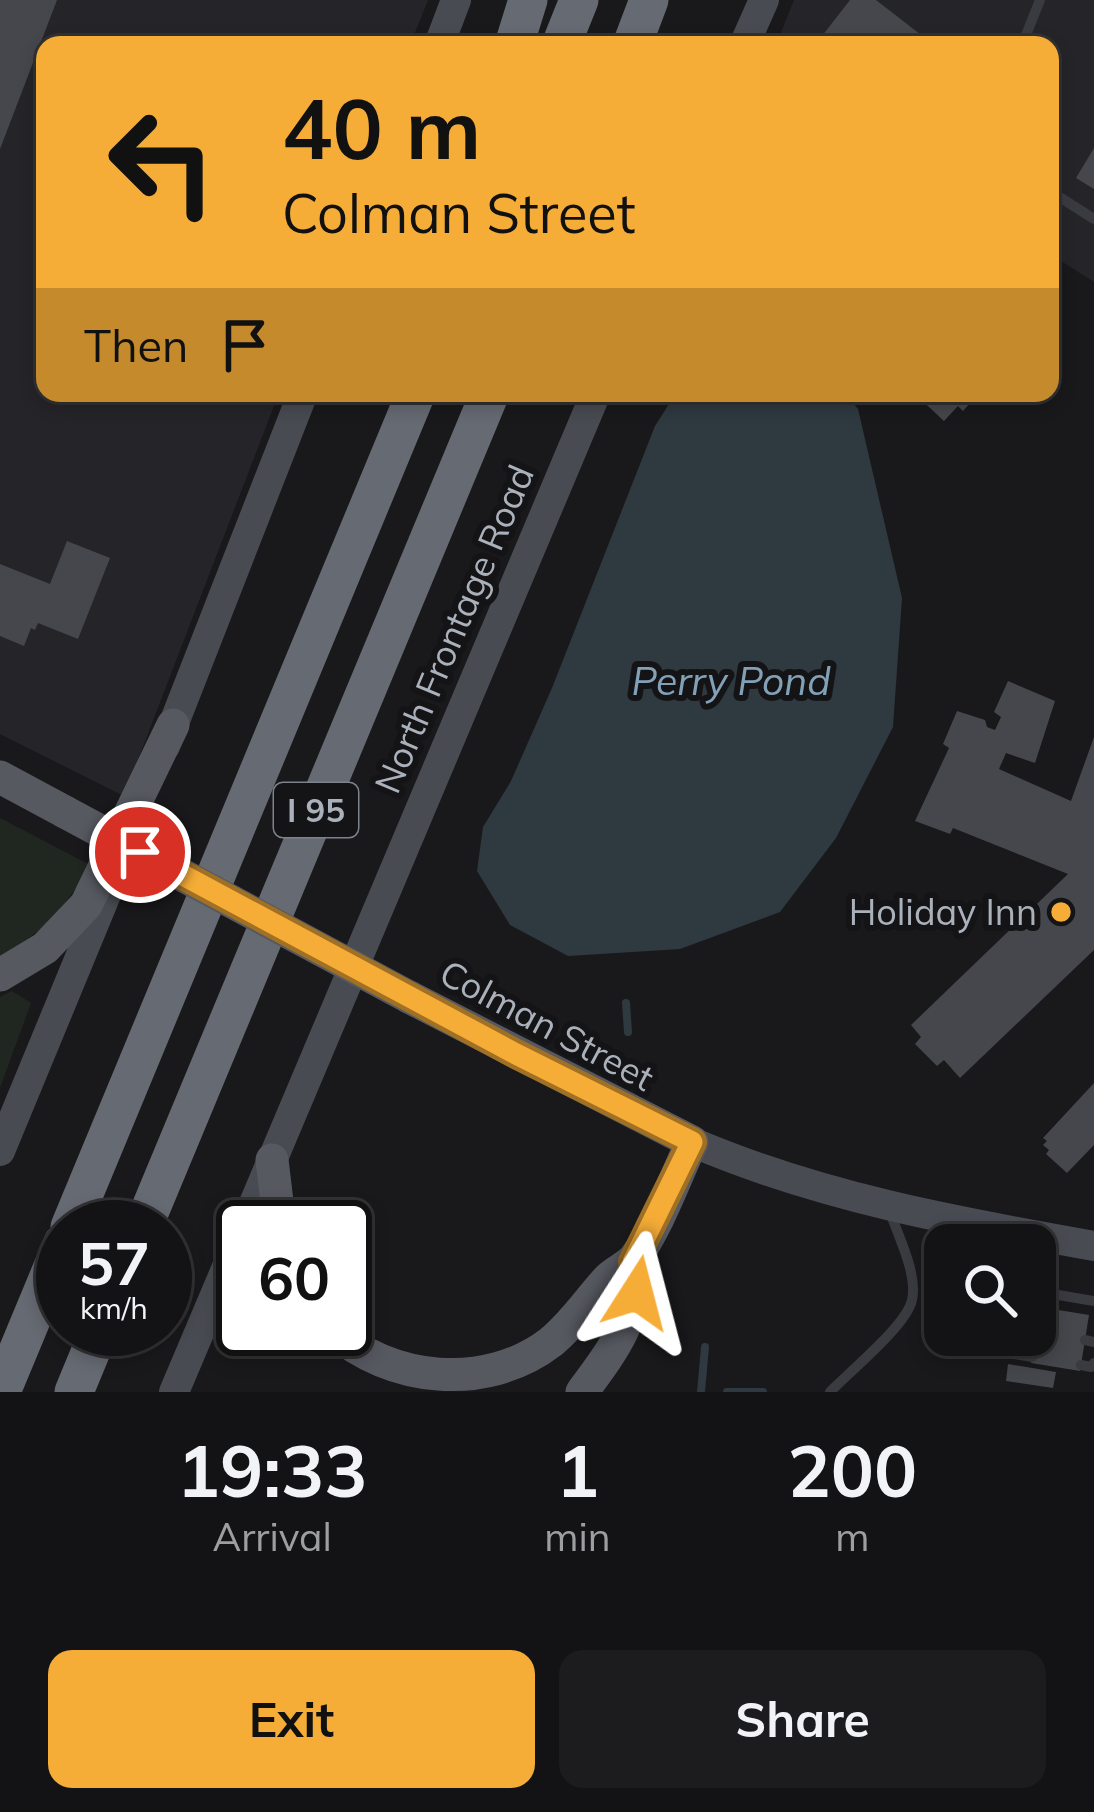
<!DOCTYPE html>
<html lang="en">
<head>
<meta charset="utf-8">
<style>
  body { margin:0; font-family:Mulish,sans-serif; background:#1c1c1e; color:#f1f3f6; height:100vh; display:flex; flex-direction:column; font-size:45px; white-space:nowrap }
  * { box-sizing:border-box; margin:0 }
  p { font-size:39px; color:#9d9ea0 }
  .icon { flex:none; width:66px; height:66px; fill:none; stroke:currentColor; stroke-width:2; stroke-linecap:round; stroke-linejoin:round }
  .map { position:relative; height:1392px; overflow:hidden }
  .side { display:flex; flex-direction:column; background:#131315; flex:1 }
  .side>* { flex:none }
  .guide { position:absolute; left:36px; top:36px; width:1023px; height:366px; border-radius:24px; box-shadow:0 6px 18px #0003,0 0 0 3px #323234; background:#f6ad37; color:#111; overflow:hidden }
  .buttons { position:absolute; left:924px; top:1224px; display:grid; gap:24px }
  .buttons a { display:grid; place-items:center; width:132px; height:132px; border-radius:24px; background:#131315; box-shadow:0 6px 18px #0003,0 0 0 3px #323234; font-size:60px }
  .speed { position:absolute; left:36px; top:1200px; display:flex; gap:24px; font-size:60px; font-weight:700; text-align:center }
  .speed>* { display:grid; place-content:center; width:156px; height:156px; border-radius:50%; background:#131315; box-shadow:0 6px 18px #0003,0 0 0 3px #323234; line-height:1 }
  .speed small { font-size:30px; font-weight:400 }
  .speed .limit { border:6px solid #111; border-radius:18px; background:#fff; color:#111 }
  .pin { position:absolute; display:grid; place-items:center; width:102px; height:102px; color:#fff; margin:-51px; border:6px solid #fff; border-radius:50%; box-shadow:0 3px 12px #0007 }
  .me { position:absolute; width:132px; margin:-66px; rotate:9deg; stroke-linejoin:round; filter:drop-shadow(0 0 9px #0008) }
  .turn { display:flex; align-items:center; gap:42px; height:252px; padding:0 48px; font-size:54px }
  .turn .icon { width:156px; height:156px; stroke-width:2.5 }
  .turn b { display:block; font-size:84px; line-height:102px }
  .then { display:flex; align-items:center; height:114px; padding:0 48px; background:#0003; gap:24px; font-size:45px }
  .eta { display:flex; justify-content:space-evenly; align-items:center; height:204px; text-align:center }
  .eta b { font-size:72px; font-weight:700; line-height:84px }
  .cta { display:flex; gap:24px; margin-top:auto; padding:24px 48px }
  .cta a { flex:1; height:138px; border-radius:24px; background:#f6ad37; color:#111; font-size:48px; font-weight:700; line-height:138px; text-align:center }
  .cta a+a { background:#1c1c1e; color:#f1f3f6 }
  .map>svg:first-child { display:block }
  .built { fill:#252529 }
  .green { fill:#1f2720 }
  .water { fill:#2f3940 }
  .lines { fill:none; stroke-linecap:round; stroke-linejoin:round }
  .stream { stroke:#2f3940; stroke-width:8 }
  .building { fill:#45474c }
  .lane { stroke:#3a3b41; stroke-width:10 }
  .secondary { stroke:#484b51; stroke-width:30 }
  .primary { stroke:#565960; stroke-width:33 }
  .highway { stroke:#666a72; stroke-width:39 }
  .primary-bridge { stroke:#565960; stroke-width:33 }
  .route-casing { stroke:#a07024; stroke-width:30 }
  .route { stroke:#f6ad37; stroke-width:21 }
  .poi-dot { fill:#f6ad37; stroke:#141417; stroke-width:4.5 }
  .labels { text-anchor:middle; stroke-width:12; stroke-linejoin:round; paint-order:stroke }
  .shield { fill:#141417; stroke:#7e828a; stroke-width:3 }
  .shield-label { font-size:33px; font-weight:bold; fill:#abb1bb }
  .street-label { font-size:36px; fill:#abb1bb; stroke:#141417 }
  .poi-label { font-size:36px; fill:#abb1bb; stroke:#141417; text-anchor:end }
  .water-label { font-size:39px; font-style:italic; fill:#82a1b7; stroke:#141417 }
</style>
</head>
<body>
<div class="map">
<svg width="1094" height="1392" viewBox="0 0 1094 1392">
  <rect width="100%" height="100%" fill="#19191c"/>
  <!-- built -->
  <g class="built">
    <path d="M0,0H428L410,45H45V393H279L124,796L0,734Z"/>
    <path d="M794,0H1094V282L1050,254V45H776Z"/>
  </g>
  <!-- green -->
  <g class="green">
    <path d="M0,818L92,866L53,920L0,959Z"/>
    <path d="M12,991L31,1003L0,1088V997Z"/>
  </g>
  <!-- water -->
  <path class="water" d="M676,393H845L858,409L902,598L893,727L836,838L780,912L680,949L568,956L510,925L477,871L483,827L511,781L552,688L655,426Z"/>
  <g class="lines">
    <!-- stream -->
    <g class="stream">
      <path d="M626,1003L628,1032"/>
      <path d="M701,1392L705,1347"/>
      <path d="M727,1392H763"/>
    </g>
  </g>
  <!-- building -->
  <g class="building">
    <path d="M0,0H57L0,149Z"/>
    <path d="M850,0H876L934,45H815Z"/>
    <path d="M1094,148V189L1076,178Z"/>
    <path d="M914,393H979L963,411L958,406L944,421Z"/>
    <path d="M67,541L110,558L78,639L38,623L35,630L31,628L24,646L0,636V564L50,584Z"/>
    <path d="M1008,681L1055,701L1035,763L1006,753L999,769L1071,801L1094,737V950L960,1078L944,1060L937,1066L915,1044L921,1037L911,1025L1068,874L953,828L950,834L915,821L949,748L943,744L957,711L985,720L987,727L995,730L1001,717L994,712Z"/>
    <path d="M1094,1083V1145L1067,1173L1046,1154L1049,1150L1043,1145L1047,1141L1043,1138Z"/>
    <path d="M1040,1307L1089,1315L1080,1371L1031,1363Z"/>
    <path d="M1008,1364L1056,1372L1053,1388L1006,1381Z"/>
  </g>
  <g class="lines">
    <!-- lane -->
    <g class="lane">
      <path d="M1022,45L1040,0"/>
      <path d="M1050,191L1094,219"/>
      <path d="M1035,1291L1094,1301"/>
      <path d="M1035,1332L1036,1333"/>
      <path d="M1006,1335L1003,1352L1032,1357"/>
      <path d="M1085,1340L1094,1342"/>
      <path d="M1081,1365L1091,1367L1094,1363"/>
      <path d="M830,1392C849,1372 907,1325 912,1300C918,1273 897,1234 889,1209"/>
    </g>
    <!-- secondary -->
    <g class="secondary">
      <path d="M439,45L456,0"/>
      <path d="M744,45L764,0"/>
      <path d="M165,746L303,393"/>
      <path d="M692,1142C820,1197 958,1222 1094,1246"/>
      <path d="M0,1151L112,880"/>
      <path d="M244,1227L596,393"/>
      <path d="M174,1392L243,1229"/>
    </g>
    <!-- primary -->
    <g class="primary">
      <path d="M0,777L65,812"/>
      <path d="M0,975L45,948L86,905L173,725"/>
      <path d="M272,1160L280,1227"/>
      <path d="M331,1329C390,1382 486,1392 551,1342C573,1324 588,1301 607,1280C615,1271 628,1267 635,1258C658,1226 675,1178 692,1142L409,997"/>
      <path d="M582,1392C611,1353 643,1312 633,1262"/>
    </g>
    <!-- highway -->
    <g class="highway">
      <path d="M514,45L528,0"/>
      <path d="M561,45L579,0"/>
      <path d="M632,45L649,0"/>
      <path d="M70,1227L416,393"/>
      <path d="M143,1227L490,393"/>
      <path d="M1,1392L63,1243"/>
      <path d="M74,1392L100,1329"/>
    </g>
    <!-- primary-bridge -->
    <path class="primary-bridge" d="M65,812L409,997"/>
  </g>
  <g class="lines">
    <!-- route casing -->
    <g class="route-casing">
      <path id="route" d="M140,852L516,1054L692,1142L633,1262L637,1293"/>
    </g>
    <!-- route -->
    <use href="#route" class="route"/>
  </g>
  <!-- markers -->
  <circle class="poi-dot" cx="1061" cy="912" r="12"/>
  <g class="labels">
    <!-- shield labels -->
    <rect class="shield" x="274" y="783" width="84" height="54" rx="9"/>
    <g class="shield-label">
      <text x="316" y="822">I 95</text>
    </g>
    <!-- street labels -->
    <g class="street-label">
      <text transform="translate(454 629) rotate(-67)" y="13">North Frontage Road</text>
      <text transform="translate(547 1025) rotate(28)" y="13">Colman Street</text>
    </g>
    <!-- poi labels -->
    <g class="poi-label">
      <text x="1037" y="925">Holiday Inn</text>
    </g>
    <!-- water labels -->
    <g class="water-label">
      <text x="731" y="695">Perry Pond</text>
    </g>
  </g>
</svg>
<div class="buttons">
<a><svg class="icon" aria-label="search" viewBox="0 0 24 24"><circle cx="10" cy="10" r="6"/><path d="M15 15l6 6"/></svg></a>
</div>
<div class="speed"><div>57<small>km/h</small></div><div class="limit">60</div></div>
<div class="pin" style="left:140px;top:852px;background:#d93025"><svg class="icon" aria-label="arrive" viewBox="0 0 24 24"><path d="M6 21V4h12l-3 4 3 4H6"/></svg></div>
<svg class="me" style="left:637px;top:1293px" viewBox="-20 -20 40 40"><path d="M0-17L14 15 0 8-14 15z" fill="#f6ad37" stroke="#fff" stroke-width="4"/></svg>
<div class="guide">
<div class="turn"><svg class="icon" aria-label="left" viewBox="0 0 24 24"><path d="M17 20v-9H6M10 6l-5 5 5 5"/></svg><div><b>40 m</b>Colman Street</div></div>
<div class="then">Then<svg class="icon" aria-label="arrive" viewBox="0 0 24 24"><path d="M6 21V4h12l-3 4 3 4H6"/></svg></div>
</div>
</div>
<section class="side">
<div class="eta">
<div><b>19:33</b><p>Arrival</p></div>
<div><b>1</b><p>min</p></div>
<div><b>200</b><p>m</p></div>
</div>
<div class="cta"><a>Exit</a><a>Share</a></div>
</section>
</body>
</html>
